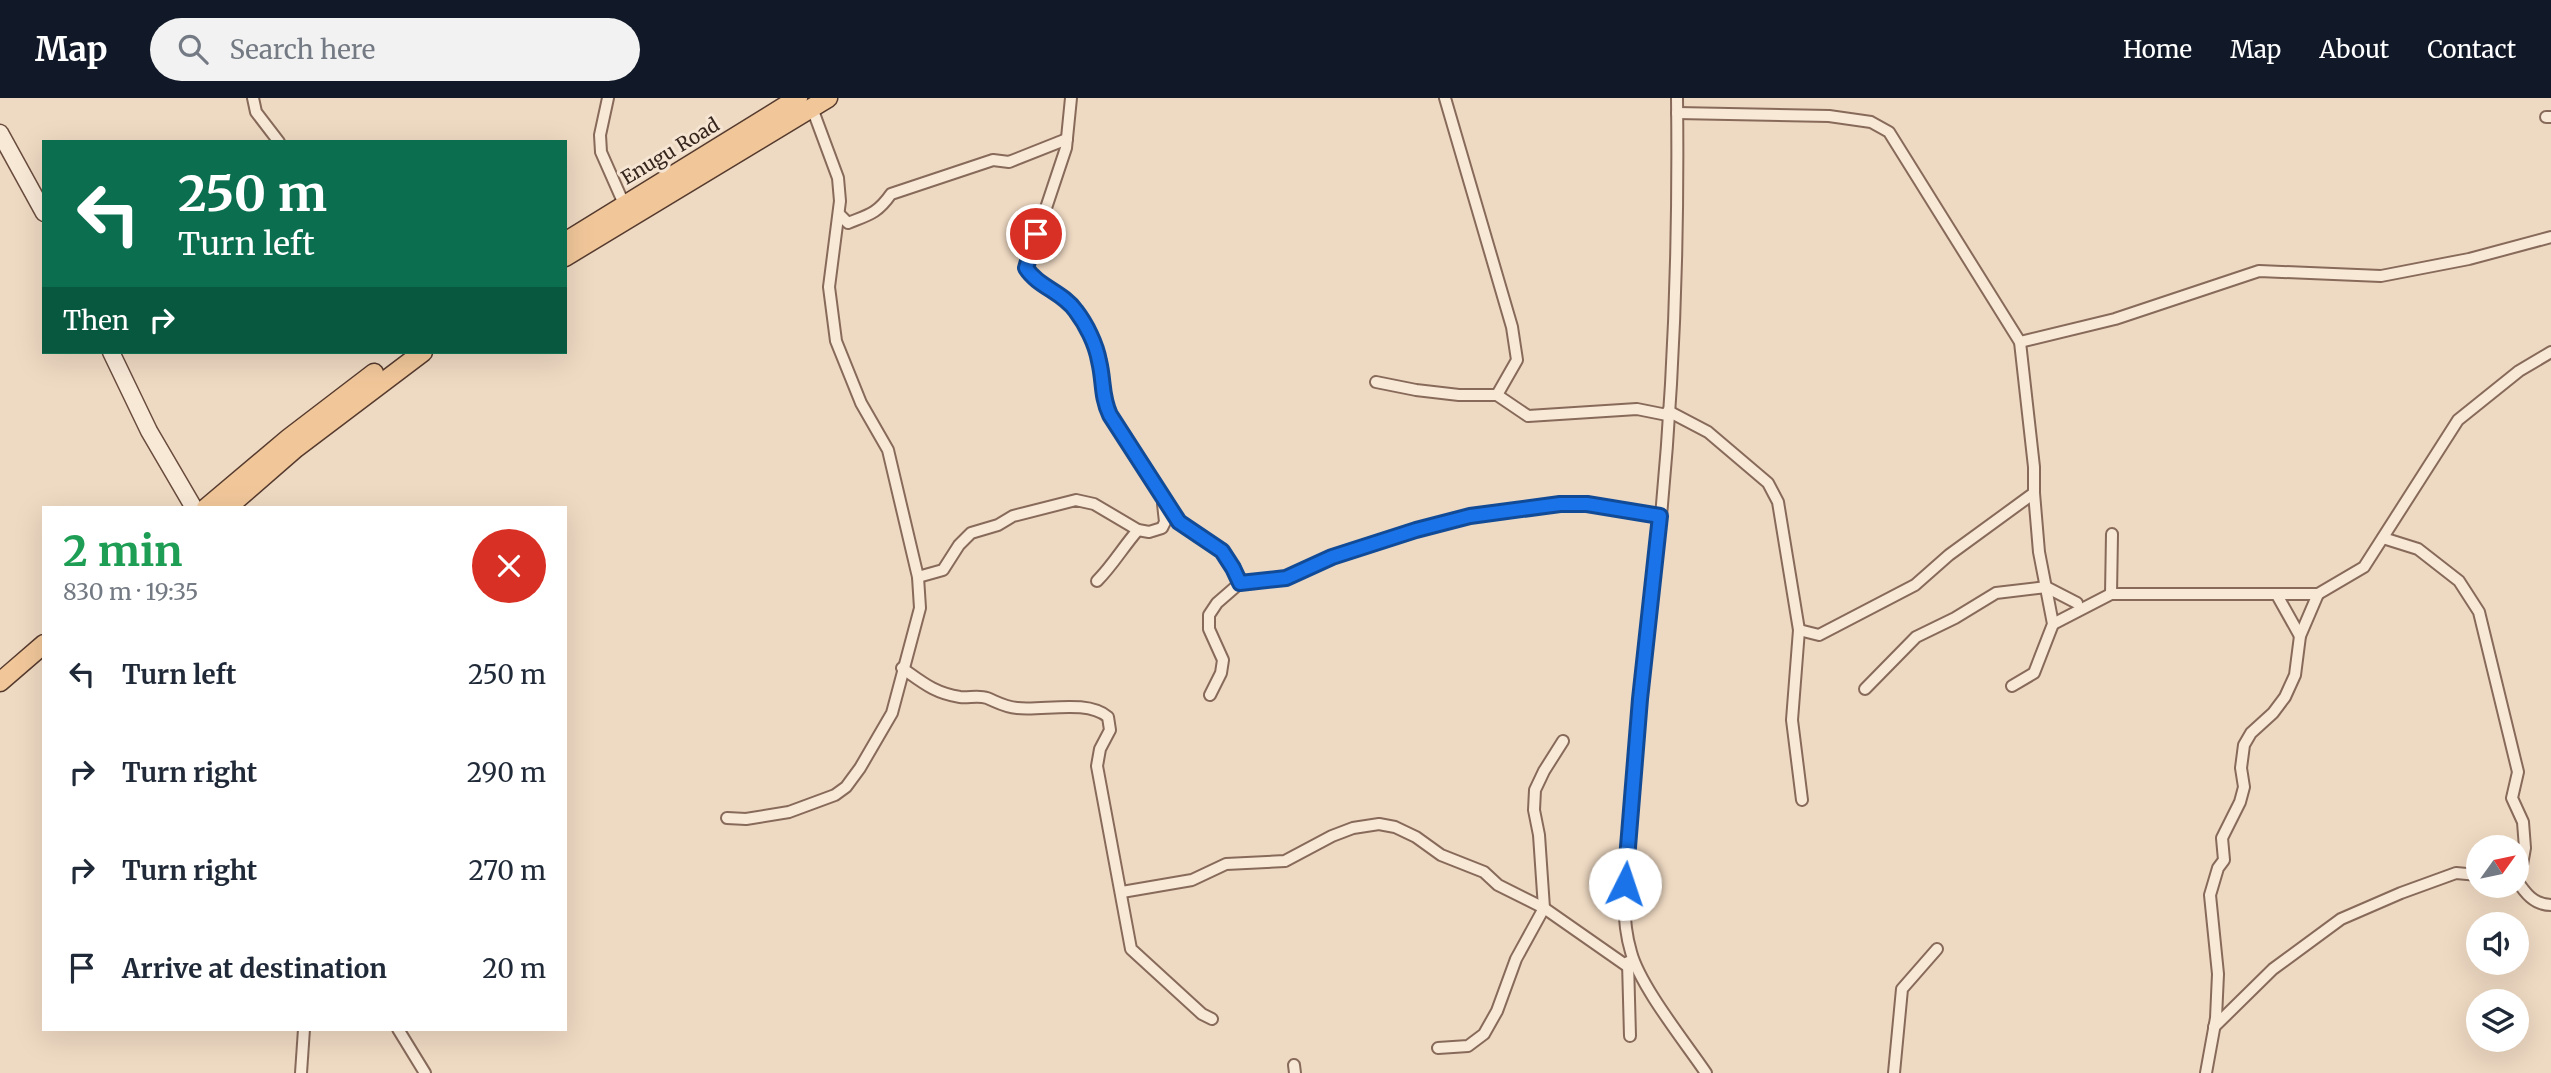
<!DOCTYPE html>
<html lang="en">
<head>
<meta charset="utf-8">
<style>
  body { margin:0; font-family:Merriweather,serif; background:#f2f2f3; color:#1f2937; height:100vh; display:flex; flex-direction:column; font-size:26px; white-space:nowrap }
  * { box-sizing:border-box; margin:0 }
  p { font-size:23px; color:#747a83 }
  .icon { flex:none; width:38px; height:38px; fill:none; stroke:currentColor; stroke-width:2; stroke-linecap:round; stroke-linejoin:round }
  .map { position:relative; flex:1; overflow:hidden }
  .sheet { position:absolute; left:42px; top:408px; width:525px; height:525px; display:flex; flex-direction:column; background:#fff; border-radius:0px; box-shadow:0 7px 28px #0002 }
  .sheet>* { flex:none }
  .hud { position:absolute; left:42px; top:42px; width:525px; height:214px; border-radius:0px; box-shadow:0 7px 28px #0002; background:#0b6e4f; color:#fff; overflow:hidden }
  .needle { width:46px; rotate:57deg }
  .fabs { position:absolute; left:2466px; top:737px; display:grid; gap:14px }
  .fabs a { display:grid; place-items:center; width:63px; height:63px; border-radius:50%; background:#fff; box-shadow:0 7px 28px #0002; font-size:35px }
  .pin { position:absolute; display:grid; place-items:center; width:60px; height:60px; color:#fff; margin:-30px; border:4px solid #fff; border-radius:50%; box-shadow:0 2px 7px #0007 }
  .me { position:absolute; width:77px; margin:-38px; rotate:4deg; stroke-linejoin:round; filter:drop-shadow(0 0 5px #0008) }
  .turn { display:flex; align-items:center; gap:24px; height:147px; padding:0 21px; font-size:32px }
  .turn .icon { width:91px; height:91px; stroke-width:2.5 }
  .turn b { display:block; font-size:49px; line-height:60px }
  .then { display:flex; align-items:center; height:66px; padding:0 21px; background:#0003; gap:14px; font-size:26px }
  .round { display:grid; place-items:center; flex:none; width:74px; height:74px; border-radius:37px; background:#f2f2f3 }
  .head { display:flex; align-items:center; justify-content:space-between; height:119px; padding:0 21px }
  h1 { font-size:42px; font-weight:700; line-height:52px; color:#1e9e55 }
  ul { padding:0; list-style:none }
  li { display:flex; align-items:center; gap:21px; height:98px; padding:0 21px }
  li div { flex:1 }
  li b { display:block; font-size:26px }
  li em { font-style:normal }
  header { display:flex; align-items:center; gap:42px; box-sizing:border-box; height:98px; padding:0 35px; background:#111827; color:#fff }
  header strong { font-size:33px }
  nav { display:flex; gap:38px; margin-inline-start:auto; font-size:24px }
  .search { width:490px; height:63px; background:#f2f2f3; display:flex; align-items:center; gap:18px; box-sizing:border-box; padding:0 24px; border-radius:38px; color:#747a83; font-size:26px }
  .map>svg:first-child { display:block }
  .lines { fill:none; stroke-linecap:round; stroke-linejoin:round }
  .street-casing { stroke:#876a5a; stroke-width:14 }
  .secondary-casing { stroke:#694c3d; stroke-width:19 }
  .primary-casing { stroke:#553a2e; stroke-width:21 }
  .street { stroke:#f8e8d6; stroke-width:10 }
  .secondary { stroke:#f8e8d6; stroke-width:16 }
  .primary { stroke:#f1c79a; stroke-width:18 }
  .route-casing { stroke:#114b97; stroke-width:18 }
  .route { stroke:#1a73e8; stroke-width:12 }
  .labels { text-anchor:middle; stroke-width:6; stroke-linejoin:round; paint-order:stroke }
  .street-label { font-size:19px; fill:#37261e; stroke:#f5e5d2 }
</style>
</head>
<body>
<header>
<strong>Map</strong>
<div class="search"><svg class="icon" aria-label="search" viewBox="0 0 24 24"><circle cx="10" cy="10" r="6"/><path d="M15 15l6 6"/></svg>Search here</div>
<nav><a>Home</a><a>Map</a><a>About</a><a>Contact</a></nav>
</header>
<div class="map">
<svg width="2551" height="975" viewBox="0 0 2551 975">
  <rect width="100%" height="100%" fill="#eed9c2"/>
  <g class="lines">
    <!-- street casing -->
    <g class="street-casing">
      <g id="street">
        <path d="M253,0L256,14L279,44"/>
        <path d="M608,0L600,37L601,54L624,106"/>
        <path d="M1071,0L1066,50L1026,170C1037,188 1062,194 1076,213C1086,226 1096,246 1099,263C1104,283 1101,296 1109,317L1179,424L1222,453L1233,470L1240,485"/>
        <path d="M1445,0L1512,229L1517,262L1497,297"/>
        <path d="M1677,0C1679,159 1673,317 1655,475C1646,559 1636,643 1629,728C1626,769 1619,814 1631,854C1640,888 1685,944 1706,975"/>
        <path d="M1677,15L1829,18L1871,24L1889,34L2020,244L2034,369V395L1949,457L1915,487L1819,537L1799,532"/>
        <path d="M2546,19H2551"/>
        <path d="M839,116L848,125C868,117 877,116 891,96L993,62L1009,64L1067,41"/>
        <path d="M2020,244L2115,221L2259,173L2381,178L2469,161L2551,139"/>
        <path d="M1376,284L1416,292L1459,297H1497L1528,318L1637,311L1667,317"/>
        <path d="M1668,313L1708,334L1768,385L1778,404L1799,532L1792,622L1802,702"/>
        <path d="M2383,440L2418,451L2459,483L2479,514L2518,674L2512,700L2523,724L2525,750L2522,767L2516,776"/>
        <path d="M918,479L943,472L959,447L971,435L998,427L1013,418L1076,402L1094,406L1138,432L1149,434L1162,430L1165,424L1163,406"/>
        <path d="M1097,483C1113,467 1123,449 1138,432"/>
        <path d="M2111,496L2112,436"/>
        <path d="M2277,497L2300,538"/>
        <path d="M2053,526L2111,496H2318L2364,469L2458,322L2519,273L2551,254"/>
        <path d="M902,570C922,584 934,595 960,599C968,600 979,597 987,600C997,604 1005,609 1017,610C1043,613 1087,601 1108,619L1110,632L1100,651L1097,668L1131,851L1202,916L1212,921"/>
        <path d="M2012,588L2034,575L2053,526L2039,454L2034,395"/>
        <path d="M1865,591L1916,539L1955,520L1996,495L2046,489L2077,505"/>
        <path d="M1210,597L1221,575L1223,562L1209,531V517L1217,505L1240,485L1286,480L1332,459L1416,431L1470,418L1560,406H1587L1660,417"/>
        <path d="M727,720L746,721L789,714L835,697L846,689L860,670L892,615L920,510L918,479L888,352L861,305L836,243L829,189L840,103L838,80L812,10"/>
        <path d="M2516,781C2525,795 2534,807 2551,807"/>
        <path d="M1122,794L1192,782L1226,766L1285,763L1332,738L1353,730L1379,726L1395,729L1416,739L1441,757L1484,774L1498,787L1544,810L1627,868"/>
        <path d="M1628,864L1630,938"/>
        <path d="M2214,929L2273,871L2341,821L2401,795L2456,775L2478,777"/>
        <path d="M398,931L425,975"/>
        <path d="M1438,950L1468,948L1484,936L1497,913L1516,861L1544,810L1539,737L1534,712L1535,692L1544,673L1563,643"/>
        <path d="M1294,967L1295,975"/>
        <path d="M301,975L304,931"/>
        <path d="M1894,975L1902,891L1937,851"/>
        <path d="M2206,975L2216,920L2218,876L2210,797L2218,770L2224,762L2222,740L2240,704L2244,689L2241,670L2244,647L2251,635L2273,615L2285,599L2295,577L2300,538L2318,496"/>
      </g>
    </g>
    <!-- secondary casing -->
    <g class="secondary-casing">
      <g id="secondary">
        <path d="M0,35L44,115"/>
        <path d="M111,254L149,333L194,410"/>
      </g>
    </g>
    <!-- primary casing -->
    <g class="primary-casing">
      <g id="primary">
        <path d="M565,144L798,0"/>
        <path d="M565,159L828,0"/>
        <path d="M206,410L289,340L374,275"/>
        <path d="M227,410L296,350L423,254"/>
        <path d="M0,584L44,546"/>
      </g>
    </g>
    <!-- street -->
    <use href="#street" class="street"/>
    <!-- secondary -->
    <use href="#secondary" class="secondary"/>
    <!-- primary -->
    <use href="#primary" class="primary"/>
  </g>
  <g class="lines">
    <!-- route casing -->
    <g class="route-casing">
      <path id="route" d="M1036,136L1026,170C1038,189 1063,194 1076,213C1086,226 1096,246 1099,263C1104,283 1101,298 1110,317L1179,424L1222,453L1233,470L1240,485L1286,480L1332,459L1416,432L1470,418L1560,406H1587L1660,418L1640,601L1625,786"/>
    </g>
    <!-- route -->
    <use href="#route" class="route"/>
  </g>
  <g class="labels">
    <!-- street labels -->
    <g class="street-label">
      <text transform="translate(670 53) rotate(-31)" y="7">Enugu Road</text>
    </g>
  </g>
</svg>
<div class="fabs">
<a><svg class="needle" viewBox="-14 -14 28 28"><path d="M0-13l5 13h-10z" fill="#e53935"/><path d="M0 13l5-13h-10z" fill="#747a83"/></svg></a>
<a><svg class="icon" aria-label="sound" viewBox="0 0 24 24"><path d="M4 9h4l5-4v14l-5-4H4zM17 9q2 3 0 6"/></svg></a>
<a><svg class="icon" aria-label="layers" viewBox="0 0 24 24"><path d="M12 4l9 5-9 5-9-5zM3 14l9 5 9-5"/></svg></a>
</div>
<div class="pin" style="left:1036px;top:136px;background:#d93025"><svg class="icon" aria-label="arrive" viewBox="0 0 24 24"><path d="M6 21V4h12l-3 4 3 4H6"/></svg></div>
<svg class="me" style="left:1625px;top:786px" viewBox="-20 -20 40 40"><circle r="19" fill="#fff"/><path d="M0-13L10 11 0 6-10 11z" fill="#1a73e8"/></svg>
<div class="hud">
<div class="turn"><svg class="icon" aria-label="left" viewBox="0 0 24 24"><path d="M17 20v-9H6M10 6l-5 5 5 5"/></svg><div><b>250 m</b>Turn left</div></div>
<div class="then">Then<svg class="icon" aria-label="right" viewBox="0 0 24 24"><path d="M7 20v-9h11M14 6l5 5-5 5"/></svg></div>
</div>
<section class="sheet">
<div class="head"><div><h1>2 min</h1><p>830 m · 19:35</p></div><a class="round" style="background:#d93025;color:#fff"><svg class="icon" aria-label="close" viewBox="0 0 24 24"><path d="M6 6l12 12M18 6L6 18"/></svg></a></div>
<ul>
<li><svg class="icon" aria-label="left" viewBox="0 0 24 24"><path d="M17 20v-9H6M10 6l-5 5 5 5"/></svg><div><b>Turn left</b></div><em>250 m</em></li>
<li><svg class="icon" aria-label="right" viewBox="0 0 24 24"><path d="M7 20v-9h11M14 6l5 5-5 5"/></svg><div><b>Turn right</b></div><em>290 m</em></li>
<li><svg class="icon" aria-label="right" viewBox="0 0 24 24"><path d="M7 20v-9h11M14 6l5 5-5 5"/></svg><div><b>Turn right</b></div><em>270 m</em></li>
<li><svg class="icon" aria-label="arrive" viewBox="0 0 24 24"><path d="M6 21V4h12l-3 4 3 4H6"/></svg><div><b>Arrive at destination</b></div><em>20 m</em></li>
</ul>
</section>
</div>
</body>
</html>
